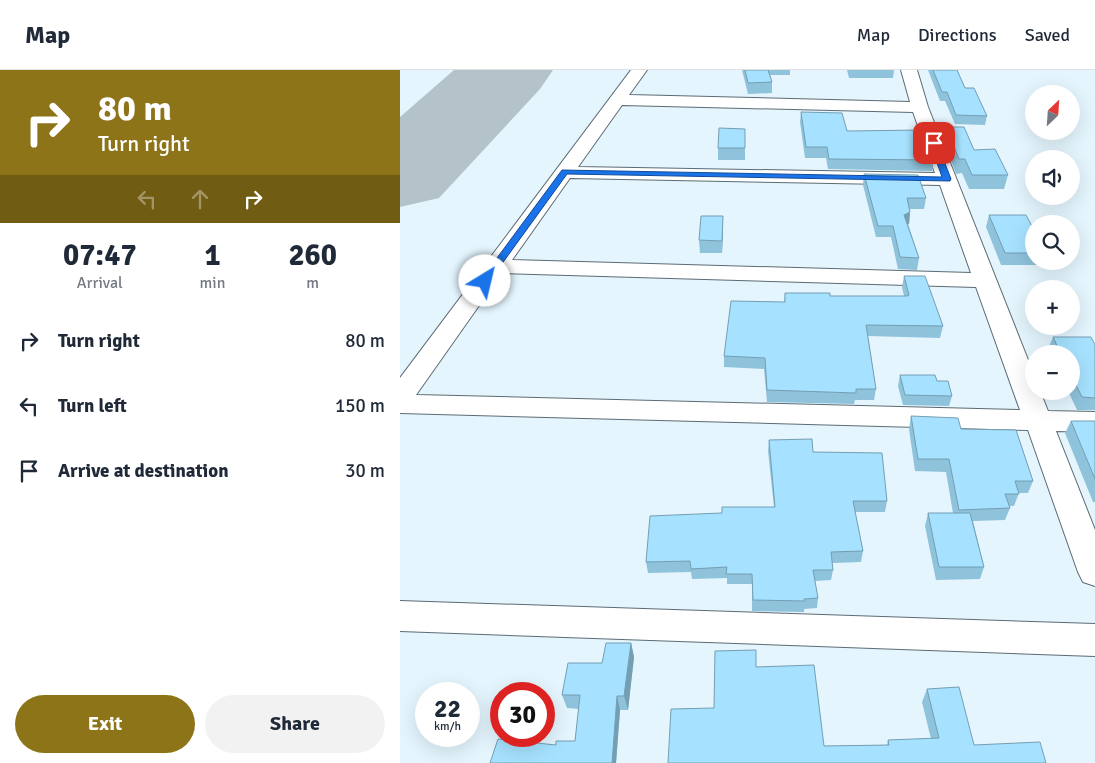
<!DOCTYPE html>
<html lang="en">
<head>
<meta charset="utf-8">
<style>
  body { margin:0; font-family:Signika,sans-serif; background:#f2f2f3; color:#1f2937; height:100vh; display:flex; flex-direction:column; font-size:19px; white-space:nowrap }
  * { box-sizing:border-box; margin:0 }
  p { font-size:16px; color:#747a83 }
  .icon { flex:none; width:28px; height:28px; fill:none; stroke:currentColor; stroke-width:2; stroke-linecap:round; stroke-linejoin:round }
  .map { position:relative; flex:1; overflow:hidden }
  .sheet { display:flex; flex-direction:column; background:#fff; width:400px }
  .sheet>* { flex:none }
  .hud { background:#8d7418; color:#fff; overflow:hidden }
  .needle { width:32px; rotate:25deg }
  .controls { position:absolute; left:625px; top:15px; display:grid; gap:10px }
  .controls a { display:grid; place-items:center; width:55px; height:55px; border-radius:50%; background:#fff; box-shadow:0 5px 20px #0002; font-size:25px }
  .speed { position:absolute; left:15px; top:612px; display:flex; gap:10px; font-size:25px; font-weight:700; text-align:center }
  .speed>* { display:grid; place-content:center; width:65px; height:65px; border-radius:50%; background:#fff; box-shadow:0 5px 20px #0002; line-height:1 }
  .speed small { font-size:12px; font-weight:400 }
  .speed .limit { border:8px solid #d22; background:#fff; color:#111 }
  .pin { position:absolute; display:grid; place-items:center; width:42px; height:42px; color:#fff; margin:-21px; border-radius:10px; box-shadow:0 2px 8px #0006 }
  .me { position:absolute; width:55px; margin:-28px; rotate:36deg; stroke-linejoin:round; filter:drop-shadow(0 0 4px #0008) }
  .turn { display:flex; align-items:center; gap:18px; height:105px; padding:0 15px; font-size:22px }
  .turn .icon { width:65px; height:65px; stroke-width:2.5 }
  .turn b { display:block; font-size:35px; line-height:42px }
  .lanes { display:flex; align-items:center; height:48px; padding:0 15px; background:#0003; justify-content:center; gap:25px; direction:ltr }
  .lanes .off { opacity:.35 }
  .eta { display:flex; justify-content:space-evenly; align-items:center; height:85px; text-align:center }
  .eta b { font-size:30px; font-weight:700; line-height:35px }
  .primary-button { display:flex; gap:10px; margin-top:auto; padding:10px 15px }
  .primary-button a { flex:1; height:58px; border-radius:30px; background:#8d7418; color:#fff; font-size:20px; font-weight:700; line-height:58px; text-align:center }
  .primary-button a+a { background:#f2f2f3; color:#1f2937 }
  ul { padding:0; list-style:none }
  li { display:flex; align-items:center; gap:15px; height:65px; padding:0 15px }
  li div { flex:1 }
  li b { display:block; font-size:19px }
  li em { font-style:normal }
  header { display:flex; align-items:center; gap:30px; box-sizing:border-box; height:70px; padding:0 25px; background:#fff; border-bottom:1px solid #e0e1e3 }
  header strong { font-size:24px }
  nav { display:flex; gap:28px; margin-inline-start:auto; font-size:18px }
  main { display:flex; flex:1; min-height:0 }
  .map>svg:first-child { display:block }
  .lines { fill:none; stroke-linecap:round; stroke-linejoin:round }
  .runway { fill:#b4c2ca; fill-rule:evenodd }
  .minor-casing { stroke:#5c6b73; stroke-width:2 }
  .minor { fill:#fff; fill-rule:evenodd }
  .wall { fill:#8fc2db }
  .shaded-wall { fill:#749eb2 }
  .building { fill:#a6e2ff; stroke:#749eb2 }
  .route { fill:#1a73e8; stroke:#114b97 }
</style>
</head>
<body>
<header>
<strong>Map</strong>
<nav><a>Map</a><a>Directions</a><a>Saved</a></nav>
</header>
<main>
<section class="sheet">
<div class="hud">
<div class="turn"><svg class="icon" aria-label="right" viewBox="0 0 24 24"><path d="M7 20v-9h11M14 6l5 5-5 5"/></svg><div><b>80 m</b>Turn right</div></div>
<div class="lanes"><svg class="icon off" aria-label="left" viewBox="0 0 24 24"><path d="M17 20v-9H6M10 6l-5 5 5 5"/></svg><svg class="icon off" aria-label="ahead" viewBox="0 0 24 24"><path d="M12 20V5M6 11l6-6 6 6"/></svg><svg class="icon" aria-label="right" viewBox="0 0 24 24"><path d="M7 20v-9h11M14 6l5 5-5 5"/></svg></div>
</div>
<div class="eta">
<div><b>07:47</b><p>Arrival</p></div>
<div><b>1</b><p>min</p></div>
<div><b>260</b><p>m</p></div>
</div>
<ul>
<li><svg class="icon" aria-label="right" viewBox="0 0 24 24"><path d="M7 20v-9h11M14 6l5 5-5 5"/></svg><div><b>Turn right</b></div><em>80 m</em></li>
<li><svg class="icon" aria-label="left" viewBox="0 0 24 24"><path d="M17 20v-9H6M10 6l-5 5 5 5"/></svg><div><b>Turn left</b></div><em>150 m</em></li>
<li><svg class="icon" aria-label="arrive" viewBox="0 0 24 24"><path d="M6 21V4h12l-3 4 3 4H6"/></svg><div><b>Arrive at destination</b></div><em>30 m</em></li>
</ul>
<div class="primary-button"><a>Exit</a><a>Share</a></div>
</section>
<div class="map">
<svg width="695" height="693" viewBox="0 0 695 693">
  <rect width="100%" height="100%" fill="#e4f5fe"/>
  <g class="lines">
    <!-- runway -->
    <path class="runway" d="M54,0H153L140,19L39,128L0,137V47Z"/>
    <!-- minor casing -->
    <g class="minor-casing">
      <g id="minor">
        <path d="M231,0H247L229,25L510,32L501,0H517L528,37L634,305V321H640L648,341L695,342V362L656,361L695,460V516L683,512L678,502L628,360L0,343V308ZM222,35L513,42L535,103L178,97ZM170,108L540,115L571,203L112,190ZM102,203L576,217L620,340L16,325Z"/>
        <path d="M0,531L695,554V586L0,561Z"/>
      </g>
    </g>
    <!-- minor -->
    <use href="#minor" class="minor"/>
  </g>
  <!-- wall -->
  <g class="wall">
    <path d="M342,0H390V5H370L372,12V23L348,24Z"/>
    <path d="M447,0H494L493,8H449Z"/>
    <path d="M528,0H557L565,18L587,46L585,55L555,54L545,31H540Z"/>
    <path d="M401,42L447,61L534,90L532,101L428,99L426,88H405L400,52Z"/>
    <path d="M546,57L574,80L608,105L604,119H569L562,103L556,104L544,71Z"/>
    <path d="M345,59V90H318V78Z"/>
    <path d="M464,104L526,128L524,139H510V142L509,154H508L519,188L517,200L498,199L491,167H476L463,115Z"/>
    <path d="M589,145L634,160V191H643L641,195H601L586,157Z"/>
    <path d="M323,159L322,183H300L299,170Z"/>
    <path d="M504,206L543,256L540,268L468,266L476,319L474,330H455L454,334L367,332L364,299L324,297V286L384,232L385,223L430,226H504L502,217Z"/>
    <path d="M653,267L695,275V340H677L668,321H671V284H650L648,279Z"/>
    <path d="M500,305L537,311L552,326L549,336L503,335L498,316Z"/>
    <path d="M511,346L561,359L633,411L628,423H619L614,436H609L610,438L605,450L573,451L584,497L580,509L536,510L525,456L528,443H553L546,402L515,401L509,359Z"/>
    <path d="M671,351H695V432H693L665,363Z"/>
    <path d="M369,370L413,382L487,431L485,442H455L463,481L461,492L432,493L433,500L431,510L415,511L418,528L417,538L404,539V542L352,541V514H327V508L292,509L291,502L248,503L246,492L322,443L374,437L368,381Z"/>
    <path d="M231,573L234,587L228,640H220L216,693L156,675L175,671L179,639L167,638L162,625L202,593Z"/>
    <path d="M356,597L424,676L487,675L488,670L531,669L522,632L527,619L574,675L268,693L314,638Z"/>
  </g>
  <!-- shaded-wall -->
  <g class="shaded-wall">
    <path d="M510,142L509,154L503,156L504,145Z"/>
    <path d="M323,146V159L322,183V171Z"/>
    <path d="M231,573L234,587L228,640L224,626Z"/>
    <path d="M217,626L220,640L216,693H212Z"/>
  </g>
  <!-- building -->
  <g class="building">
    <path d="M345,0H368L372,12L348,13Z"/>
    <path d="M533,0H557L565,18H574L587,46L556,45L547,22H542Z"/>
    <path d="M401,42L442,43L447,61L523,60L534,90L429,89L427,77H406Z"/>
    <path d="M546,57H564L574,80L595,79L608,105H572L565,89H559Z"/>
    <path d="M319,58L345,59V78H318Z"/>
    <path d="M464,104L518,105L526,128H507L510,142L504,145L519,188L500,187L493,156H478Z"/>
    <path d="M589,145H626L634,160V183H605Z"/>
    <path d="M301,146H323L322,171L299,170Z"/>
    <path d="M504,206H525L543,256L466,255L476,319H456V323L367,320L365,288L324,286L331,231L385,232V223H430V226H507L509,225Z"/>
    <path d="M653,267H691L695,275V328L682,327L671,305V284H661Z"/>
    <path d="M500,305H535L537,311H548L552,326L505,325Z"/>
    <path d="M511,346L558,348L561,359L616,360L633,411H615L619,424H605L610,438L559,440L549,389H518Z"/>
    <path d="M671,351H695V409Z"/>
    <path d="M412,369L413,382L482,383L487,431H453L463,481L431,482L433,500H413L418,528L404,529L405,531L353,530L352,504H326L327,497L291,499L290,491L246,492L250,446L322,443V437H375L369,370Z"/>
    <path d="M528,443H570L584,497H539Z"/>
    <path d="M206,573H231L224,626H217L212,693H90L98,669L156,675V671H175L180,625H162L168,593H202Z"/>
    <path d="M356,580V597L414,595L424,676L489,675L488,670L539,668L527,619L559,617L574,675L640,672L646,693H268L271,639L314,638L315,581Z"/>
  </g>
  <!-- route -->
  <path class="route" d="M531,72L537,73L551,109L550,111L167,104L88,213L85,214L80,211L162,100L542,107L530,73Z"/>
</svg>
<div class="controls">
<a><svg class="needle" viewBox="-14 -14 28 28"><path d="M0-13l5 13h-10z" fill="#e53935"/><path d="M0 13l5-13h-10z" fill="#747a83"/></svg></a>
<a><svg class="icon" aria-label="sound" viewBox="0 0 24 24"><path d="M4 9h4l5-4v14l-5-4H4zM17 9q2 3 0 6"/></svg></a>
<a><svg class="icon" aria-label="search" viewBox="0 0 24 24"><circle cx="10" cy="10" r="6"/><path d="M15 15l6 6"/></svg></a>
<a>+</a>
<a>−</a>
</div>
<div class="speed"><div>22<small>km/h</small></div><div class="limit">30</div></div>
<div class="pin" style="left:534px;top:73px;background:#d93025"><svg class="icon" aria-label="arrive" viewBox="0 0 24 24"><path d="M6 21V4h12l-3 4 3 4H6"/></svg></div>
<svg class="me" style="left:85px;top:211px" viewBox="-20 -20 40 40"><circle r="19" fill="#fff"/><path d="M0-13L10 11 0 6-10 11z" fill="#1a73e8"/></svg>
</div>
</main>
</body>
</html>
